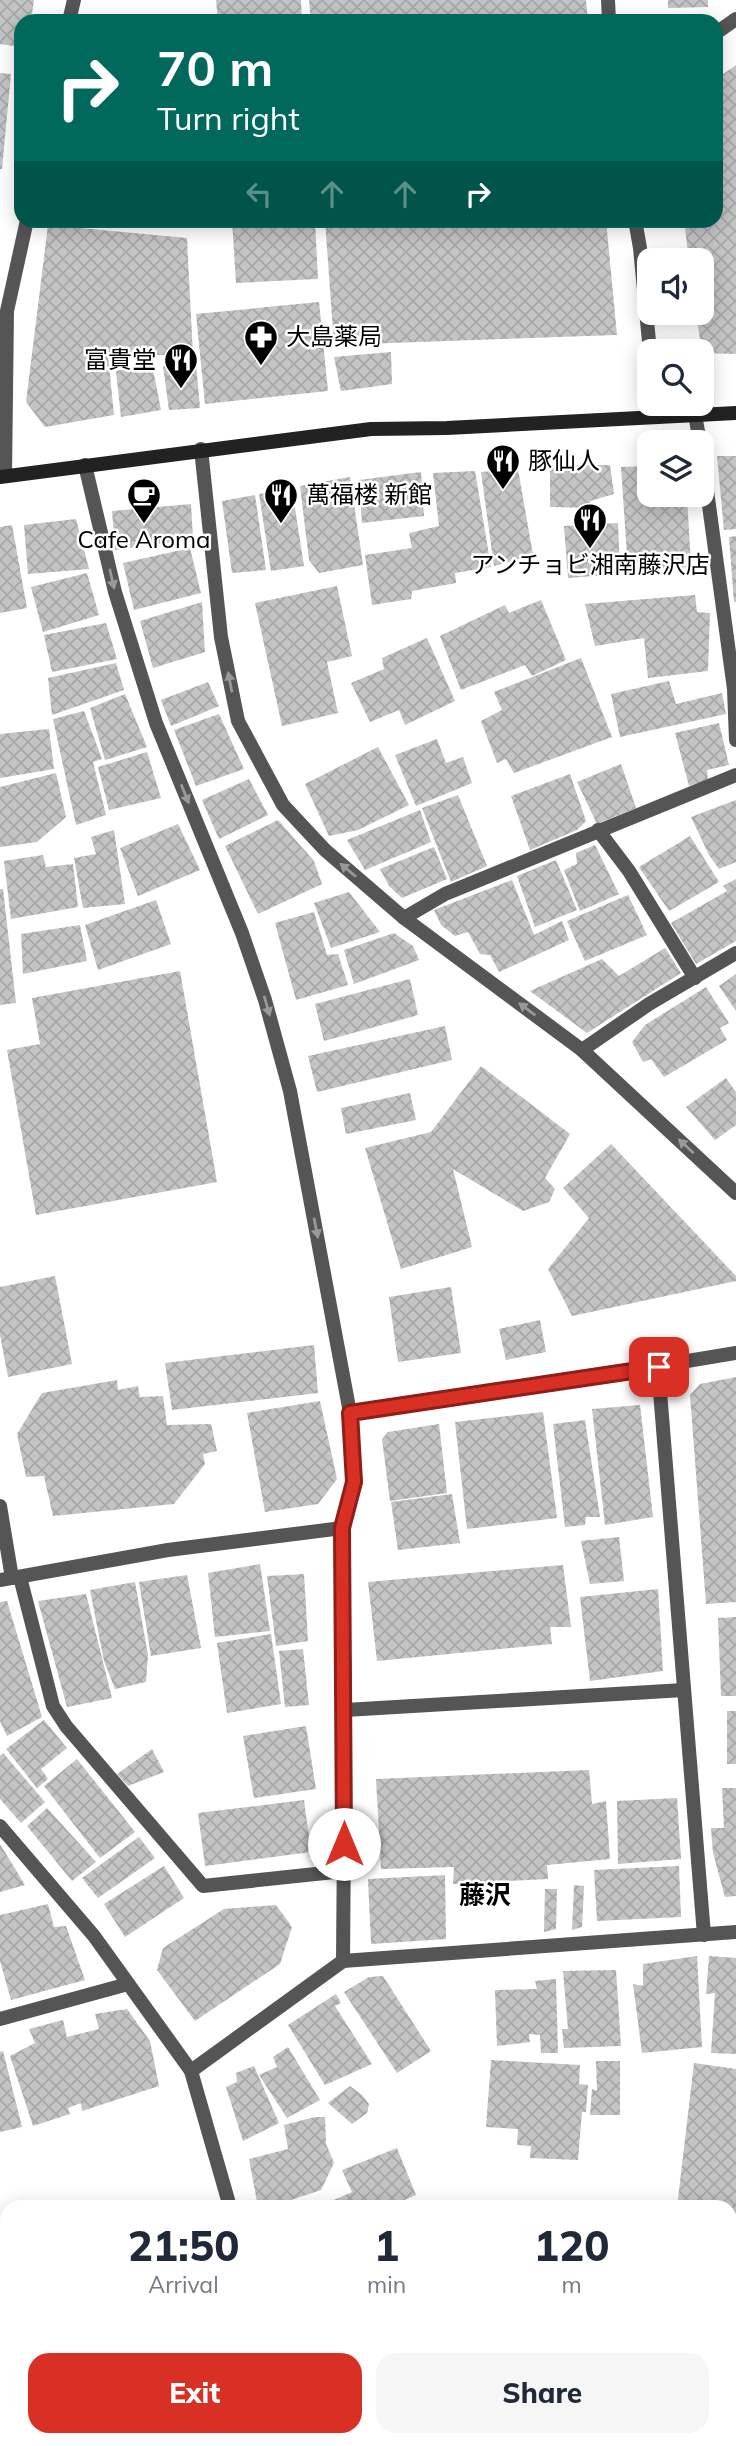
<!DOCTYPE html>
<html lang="en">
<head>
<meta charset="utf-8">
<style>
  body { margin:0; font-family:Mulish,"Noto Sans JP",sans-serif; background:#f6f6f7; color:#1f2937; height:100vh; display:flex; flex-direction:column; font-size:26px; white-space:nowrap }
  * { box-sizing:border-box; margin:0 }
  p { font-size:23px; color:#747a83 }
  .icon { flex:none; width:38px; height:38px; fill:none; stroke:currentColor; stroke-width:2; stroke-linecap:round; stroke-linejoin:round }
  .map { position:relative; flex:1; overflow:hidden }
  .side { position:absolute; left:0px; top:2200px; width:737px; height:247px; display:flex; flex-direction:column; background:#fff; border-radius:21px 21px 0 0; box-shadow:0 4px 18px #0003 }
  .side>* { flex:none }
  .banner { position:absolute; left:14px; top:14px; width:709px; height:214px; border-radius:21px; box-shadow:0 4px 18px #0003; background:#00695c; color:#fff; overflow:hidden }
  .fabs { position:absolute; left:637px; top:248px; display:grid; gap:14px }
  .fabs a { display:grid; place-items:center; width:77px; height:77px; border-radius:14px; background:#fff; box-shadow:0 4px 18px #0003; font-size:35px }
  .pin { position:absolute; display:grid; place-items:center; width:60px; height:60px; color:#fff; margin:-30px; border-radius:14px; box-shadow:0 4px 10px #0006 }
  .me { position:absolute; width:77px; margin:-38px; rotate:0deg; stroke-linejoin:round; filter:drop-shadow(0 0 5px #0008) }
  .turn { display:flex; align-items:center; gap:24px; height:147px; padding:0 28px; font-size:32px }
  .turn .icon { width:91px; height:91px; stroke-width:2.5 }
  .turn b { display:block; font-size:49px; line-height:60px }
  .lanes { display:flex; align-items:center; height:66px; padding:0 28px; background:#0003; justify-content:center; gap:35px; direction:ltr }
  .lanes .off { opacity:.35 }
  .eta { display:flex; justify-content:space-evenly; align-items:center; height:119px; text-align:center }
  .eta b { font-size:42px; font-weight:800; line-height:49px }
  .cta { display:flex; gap:14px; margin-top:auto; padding:14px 28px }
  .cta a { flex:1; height:80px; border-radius:21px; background:#d93025; color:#fff; font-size:28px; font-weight:800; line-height:80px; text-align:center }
  .cta a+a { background:#f6f6f7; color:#1f2937 }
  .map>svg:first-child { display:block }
  .building { fill:url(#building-cross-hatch) }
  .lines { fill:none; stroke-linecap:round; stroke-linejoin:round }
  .lane { stroke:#555; stroke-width:14 }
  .street { stroke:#555; stroke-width:14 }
  .secondary { stroke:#222; stroke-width:14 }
  .oneway { fill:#999 }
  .route-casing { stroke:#8d1f18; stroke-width:18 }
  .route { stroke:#d93025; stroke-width:12 }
  .labels { text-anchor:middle; stroke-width:5; stroke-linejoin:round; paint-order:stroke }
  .poi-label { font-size:24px; fill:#000; stroke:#fff; text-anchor:start }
  .neighbourhood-label { font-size:26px; font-weight:bold; fill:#000; stroke:#fff }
</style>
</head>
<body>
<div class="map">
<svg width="736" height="2446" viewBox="0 0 736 2446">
  <defs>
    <pattern id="building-cross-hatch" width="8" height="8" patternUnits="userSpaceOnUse" patternTransform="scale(1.75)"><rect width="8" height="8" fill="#c4c4c4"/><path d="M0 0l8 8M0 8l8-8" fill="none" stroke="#a7a7a7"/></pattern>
  </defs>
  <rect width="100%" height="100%" fill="#fff"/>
  <!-- building -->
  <g class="building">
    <path d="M0,0H34L31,21H21V47L0,44Z"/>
    <path d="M216,0H301L302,21H218Z"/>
    <path d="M309,0H586L588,21H311Z"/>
    <path d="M668,0H708V7L668,8Z"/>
    <path d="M736,65V354L702,353L696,313H702V261H689L684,220H716V79Z"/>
    <path d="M0,73L11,74L2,169H0Z"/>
    <path d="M232,220H315L318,279L236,283Z"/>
    <path d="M325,220H606L617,335L334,345Z"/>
    <path d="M48,225L187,238L193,355H108L114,415L45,427L26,402Z"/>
    <path d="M319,302L328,391L205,404L196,314Z"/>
    <path d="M391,352L392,384L341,391L334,357Z"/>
    <path d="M196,363L200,408L169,410L163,366Z"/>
    <path d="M152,364L161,410L121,417L116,371Z"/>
    <path d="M717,456H736V529L724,530Z"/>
    <path d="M550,465H610L614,494L590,501L589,508L550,507Z"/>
    <path d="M649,466V495H687L691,567L628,571L621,467Z"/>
    <path d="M518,469L533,555L494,566L481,472Z"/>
    <path d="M475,471L491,567L455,573L456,583L412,591L411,599L372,605L365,555L412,548L409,533L439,526L433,473Z"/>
    <path d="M421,472L424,516L362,523L359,480Z"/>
    <path d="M350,477L363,565L319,573L309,560L300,486Z"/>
    <path d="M292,489L304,566L271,571L259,494Z"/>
    <path d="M255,495L266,570L232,573L222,501Z"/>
    <path d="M191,504L193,539L115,550L112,511Z"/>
    <path d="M76,519L89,569L28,574L24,525Z"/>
    <path d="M618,523L620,574L568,578L564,526Z"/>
    <path d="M12,525L27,608L0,613V527Z"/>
    <path d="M736,536V602H734L729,537Z"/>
    <path d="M190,548L201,593L134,610L123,563Z"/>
    <path d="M87,573L99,615L43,632L31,587Z"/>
    <path d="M337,586L352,656L327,662L338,713L282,726L255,603Z"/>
    <path d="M695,595L697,612L710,613L708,671L648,678L644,638L595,646L585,604Z"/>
    <path d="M541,600L566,660L532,676L525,665L461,690L440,636L505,605L509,613Z"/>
    <path d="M202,602L205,652L153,668L140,621Z"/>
    <path d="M106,623L117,659L52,672L44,635Z"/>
    <path d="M427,638L455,701L405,725L399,710L370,722L351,683L384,669L382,658Z"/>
    <path d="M581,658L612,737L514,773L506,759L497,763L481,721L502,710L494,692Z"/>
    <path d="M116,663L124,690L52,715L48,678Z"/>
    <path d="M669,681L676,704L722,693L726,714L620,737L611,694Z"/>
    <path d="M208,682L219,706L171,726L161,700Z"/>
    <path d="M125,694L147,747L105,760L90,708Z"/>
    <path d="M84,711L102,759L93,762L106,815L76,825L53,719Z"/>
    <path d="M219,714L244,769L196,786L174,730Z"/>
    <path d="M719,723L729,765L707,770L708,780L689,786L675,733Z"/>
    <path d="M49,729L54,769L0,778V734Z"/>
    <path d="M437,739L446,763L463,757L472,783L416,806L395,755Z"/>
    <path d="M378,747L409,805L358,830L329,836L305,784Z"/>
    <path d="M147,752L161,798L109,810L98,767Z"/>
    <path d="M621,764L636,808L597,824L577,782Z"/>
    <path d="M56,773L66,817L37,842L0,847V787Z"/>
    <path d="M570,774L586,821L577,830L530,850L511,796Z"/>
    <path d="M249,779L268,815L219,839L202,800Z"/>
    <path d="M458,795L487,866L451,882L422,808Z"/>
    <path d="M736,800V862L719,869L709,855L691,817Z"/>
    <path d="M420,810L431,842L365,870L347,840Z"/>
    <path d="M278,820L314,861L322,884L258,914L225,846Z"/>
    <path d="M178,824L200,870L138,896L120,848Z"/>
    <path d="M114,830L125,904L83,908L74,858L96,854L91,837Z"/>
    <path d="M690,836L719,882L669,911L639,867Z"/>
    <path d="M595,845L619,894L580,911L564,870L577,864L576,853Z"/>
    <path d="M434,847L447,879L402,898L389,886L380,869Z"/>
    <path d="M43,855L46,867L73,864L78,907L11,919L4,861Z"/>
    <path d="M556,860L577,910L535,927L517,876Z"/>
    <path d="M736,879V941L696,964L671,923L727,891L723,886Z"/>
    <path d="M512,880L534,935L562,921L569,940L499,972L490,955L480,954L468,932L455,936L441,925L434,910Z"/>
    <path d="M0,889H3L16,1003L0,1005Z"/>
    <path d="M349,892L380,932L331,948L314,903Z"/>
    <path d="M628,895L647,935L585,961L567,921Z"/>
    <path d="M156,900L171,944L98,970L85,925Z"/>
    <path d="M314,912L327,955L338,954L348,985L296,1000L275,923Z"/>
    <path d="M80,925L87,961L23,974L21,934Z"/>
    <path d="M394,933L413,946L419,960L354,984L344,950Z"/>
    <path d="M665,948L681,973L587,1033L530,991L602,959L619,976Z"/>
    <path d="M180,971L217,1182L36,1215L7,1050L40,1044L32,998Z"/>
    <path d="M736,974V1011L719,986Z"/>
    <path d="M410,979L418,1015L324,1041L315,1004Z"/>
    <path d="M706,987L729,1023L720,1028L727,1040L664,1077L651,1059L643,1062L632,1042L645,1025Z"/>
    <path d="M445,1026L452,1060L317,1092L308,1056Z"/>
    <path d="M481,1066L570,1134L545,1178L555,1189L549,1202L523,1211L453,1169L472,1247L401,1269L365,1148L431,1132Z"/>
    <path d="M726,1078L736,1092V1125L715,1140L686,1107Z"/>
    <path d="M410,1093L416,1120L346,1134L341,1108Z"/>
    <path d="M611,1144L736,1276V1281L572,1316L548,1269L589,1218L563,1188Z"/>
    <path d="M55,1276L72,1364L8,1377L0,1335V1287Z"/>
    <path d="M451,1287L461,1353L398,1362L389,1297Z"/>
    <path d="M540,1320L546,1352L506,1360L499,1329Z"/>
    <path d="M314,1345L318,1393L172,1410L165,1363Z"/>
    <path d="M736,1377V1602L706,1604L690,1395L700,1384Z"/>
    <path d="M117,1380L118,1390L138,1386L140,1397L163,1396L167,1425L211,1424L217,1451L203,1454L205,1464L174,1504L53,1516L44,1476L26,1477L17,1434L42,1393Z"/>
    <path d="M320,1401L337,1479L318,1504L265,1512L247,1413Z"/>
    <path d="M640,1405L653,1517L605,1525L592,1409Z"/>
    <path d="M543,1412L557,1518L467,1529L455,1422Z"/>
    <path d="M585,1420L600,1517H586L585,1525L565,1527L553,1424Z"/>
    <path d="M439,1424L447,1493L390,1501L382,1439L388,1432Z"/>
    <path d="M452,1494L460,1543L398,1550L391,1502Z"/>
    <path d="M619,1537L624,1581L590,1584L581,1541Z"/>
    <path d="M260,1564L270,1631L215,1637L208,1573Z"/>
    <path d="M563,1565L571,1627H550L552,1644L377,1661L368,1582Z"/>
    <path d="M304,1574L308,1641L276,1646L267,1576Z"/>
    <path d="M187,1575L201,1648L151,1656L139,1582Z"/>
    <path d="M135,1582L148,1655L146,1682L115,1689L104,1661L90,1590Z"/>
    <path d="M658,1589L663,1671L590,1681L580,1597Z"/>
    <path d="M86,1594L112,1698L67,1707L38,1601Z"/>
    <path d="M7,1601L42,1717L7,1736L0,1721V1602Z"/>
    <path d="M736,1617V1696H721L718,1618Z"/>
    <path d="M271,1634L281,1704L227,1713L217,1643Z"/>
    <path d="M303,1649L309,1705L285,1707L279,1651Z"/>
    <rect x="727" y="1711" width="9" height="53"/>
    <path d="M44,1720L67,1748L41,1769L48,1779L37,1788L6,1749Z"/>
    <path d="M306,1726L316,1789L254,1798L243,1736Z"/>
    <path d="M152,1749L164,1772L128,1786L117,1774Z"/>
    <path d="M3,1753L45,1802L21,1823L0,1799V1756Z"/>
    <path d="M77,1759L135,1832L100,1858L44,1786Z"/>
    <path d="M589,1770L592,1804L606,1801L610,1859L547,1865L548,1879L453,1884L454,1867L381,1869L376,1779Z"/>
    <path d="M722,1788H736V1896L725,1897L713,1853L711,1828H724Z"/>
    <path d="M677,1798L681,1859L618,1864L617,1801Z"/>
    <path d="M304,1800L311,1852L205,1866L198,1813Z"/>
    <path d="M47,1808L96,1862L72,1881L27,1826Z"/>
    <path d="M139,1837L155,1858L98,1898L82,1878Z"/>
    <path d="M0,1844L25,1885L0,1892Z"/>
    <path d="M164,1866L184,1898L125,1937L104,1904Z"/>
    <path d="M679,1866L681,1917L597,1921L594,1870Z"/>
    <path d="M445,1875L446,1939L371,1944L368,1879Z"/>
    <path d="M574,1885L584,1886L582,1927L572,1930Z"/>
    <path d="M545,1889H557L556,1929L544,1932Z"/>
    <path d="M48,1904L54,1927L66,1926L85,1980L11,2000L0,1961V1915Z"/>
    <path d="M276,1905L292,1927L280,1964L195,2021L157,1970L163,1948L224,1909Z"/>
    <path d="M697,1956L702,2047L642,2053L633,1984L643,1986V1964Z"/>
    <path d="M709,1956L736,1958V2054L711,2053L715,1993L706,1994Z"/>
    <path d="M616,1970L621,2046L564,2048L562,2029H568L563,1971Z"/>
    <path d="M383,1976L431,2051L397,2073L344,1992L369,1977Z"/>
    <path d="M556,1979L558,2053H541L540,2035L529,2034L530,2042L497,2046L495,1990L537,1989L535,1981Z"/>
    <path d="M336,1994L341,2003L335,2006L372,2064L325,2085L288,2025Z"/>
    <path d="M127,2009L150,2041L159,2086L82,2111L81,2103L68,2108L70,2114L33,2126L10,2056L35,2043L29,2029L63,2020L67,2037L99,2029L95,2014Z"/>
    <path d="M288,2047L320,2100L287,2118L259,2075L277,2067L273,2057Z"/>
    <path d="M3,2051L22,2127L0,2132V2052Z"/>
    <path d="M491,2060L580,2065L579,2084L588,2085L586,2112H582L578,2160L530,2158L531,2146L517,2145L518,2129L486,2127Z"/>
    <path d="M596,2061H620V2115H590L592,2089L597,2091Z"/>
    <path d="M694,2063L736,2069V2217L730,2216V2207H677Z"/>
    <path d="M254,2066L279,2123L243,2141L226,2087L237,2082L236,2073Z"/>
    <path d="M350,2086L362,2095L369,2104L367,2113L352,2124L328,2103Z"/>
    <path d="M315,2117H325L326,2144L334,2163L321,2190L270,2207H258L249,2159L288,2149L284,2125Z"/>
    <path d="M397,2148L416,2195L388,2207H318L352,2192L342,2170Z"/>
    <path d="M730,2261L736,2262V2351H730Z"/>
    <path d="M4,2357L7,2371L6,2409L0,2384V2358Z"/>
    <path d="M736,2396V2446H633L632,2440H730V2397Z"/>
    <path d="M7,2421V2440H23L25,2446H0V2423Z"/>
    <path d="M82,2440H145L144,2446H80Z"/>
    <path d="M180,2440H218L221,2446H183Z"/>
    <path d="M407,2440H509L511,2446H409Z"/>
  </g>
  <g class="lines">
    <!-- lane -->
    <g class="lane">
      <path d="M695,414L700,443"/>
      <path d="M201,449L221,637L238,721L283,805L325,850L404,918L582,1050L649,1004L736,953"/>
      <path d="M702,454L734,689L736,740"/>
      <path d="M598,830L629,871L695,978"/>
      <path d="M404,918L445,894L736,775"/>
      <path d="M20,1577L53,1706L66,1726L203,1886L344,1871"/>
    </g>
    <!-- street -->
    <g class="street">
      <path d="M608,0L609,21"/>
      <path d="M69,21L74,0"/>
      <path d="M716,33L736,19"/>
      <path d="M635,220L640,248L650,352"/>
      <path d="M85,465L115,592L156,723L242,933L265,1000L290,1091L350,1413L354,1482L342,1528L345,1710L343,1961"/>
      <path d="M5,475L7,311L27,220"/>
      <path d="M582,1050L736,1193"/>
      <path d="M658,1367L704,1935"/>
      <path d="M350,1413L573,1380L736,1353"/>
      <path d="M0,1506L12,1578"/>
      <path d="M0,1580L168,1550L342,1528"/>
      <path d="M345,1710L684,1690"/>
      <path d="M0,1826L94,1936L191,2071L230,2207"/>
      <path d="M0,2019L128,1984"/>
      <path d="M191,2071L343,1961L736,1932"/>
      <path d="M326,2440L329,2446"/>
      <path d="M159,2446L161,2440"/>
    </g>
    <!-- secondary -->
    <path class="secondary" d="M0,477L371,429L447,428L736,413"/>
  </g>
  <!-- one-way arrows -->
  <defs><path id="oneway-solid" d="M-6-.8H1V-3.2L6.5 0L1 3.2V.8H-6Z" transform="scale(1.75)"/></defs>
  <g class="oneway">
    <use href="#oneway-solid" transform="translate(112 579) rotate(77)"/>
    <use href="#oneway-solid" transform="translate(230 682) rotate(-101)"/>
    <use href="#oneway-solid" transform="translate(185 794) rotate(68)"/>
    <use href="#oneway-solid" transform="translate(348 870) rotate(-140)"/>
    <use href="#oneway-solid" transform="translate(267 1006) rotate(74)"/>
    <use href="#oneway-solid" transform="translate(527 1009) rotate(-143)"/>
    <use href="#oneway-solid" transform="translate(686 1146) rotate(-137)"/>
    <use href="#oneway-solid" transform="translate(316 1228) rotate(79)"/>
  </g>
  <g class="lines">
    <!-- route casing -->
    <g class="route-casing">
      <path id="route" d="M344,1844L342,1528L354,1482L350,1413L659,1367"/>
    </g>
    <!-- route -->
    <use href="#route" class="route"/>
  </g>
  <!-- icons -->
  <defs>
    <g id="pharmacy-pin" transform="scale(1.75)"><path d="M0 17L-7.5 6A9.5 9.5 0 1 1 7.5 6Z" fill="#000" stroke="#fff"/><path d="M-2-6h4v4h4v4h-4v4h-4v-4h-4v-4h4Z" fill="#fff"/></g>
    <g id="restaurant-pin" transform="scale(1.75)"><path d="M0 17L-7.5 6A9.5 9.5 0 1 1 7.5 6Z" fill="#000" stroke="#fff"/><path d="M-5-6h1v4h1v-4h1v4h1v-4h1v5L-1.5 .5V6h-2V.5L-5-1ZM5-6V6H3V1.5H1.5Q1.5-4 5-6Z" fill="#fff"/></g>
    <g id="cafe-pin" transform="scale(1.75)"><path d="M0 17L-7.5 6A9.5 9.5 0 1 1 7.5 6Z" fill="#000" stroke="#fff"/><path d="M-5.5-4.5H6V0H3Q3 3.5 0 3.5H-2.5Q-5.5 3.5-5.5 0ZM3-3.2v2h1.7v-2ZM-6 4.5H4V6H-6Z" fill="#fff"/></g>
  </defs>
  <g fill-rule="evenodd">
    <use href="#pharmacy-pin" x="261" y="337"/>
    <use href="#restaurant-pin" x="181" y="360"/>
    <use href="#restaurant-pin" x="503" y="461"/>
    <use href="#cafe-pin" x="144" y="495"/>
    <use href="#restaurant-pin" x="281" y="495"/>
    <use href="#restaurant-pin" x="590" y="520"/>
  </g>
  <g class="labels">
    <!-- poi labels -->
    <g class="poi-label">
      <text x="286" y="345">大島薬局</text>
      <text x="156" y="368" text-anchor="end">富貴堂</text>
      <text x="528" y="469">豚仙人</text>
      <text x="306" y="503">萬福楼 新館</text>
      <text x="144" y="548" text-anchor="middle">Cafe Aroma</text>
      <text x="590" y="573" text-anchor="middle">アンチョビ湘南藤沢店</text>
    </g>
    <!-- neighbourhood labels -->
    <g class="neighbourhood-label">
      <text x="485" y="1904">藤沢</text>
    </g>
  </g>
</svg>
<div class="fabs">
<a><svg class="icon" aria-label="sound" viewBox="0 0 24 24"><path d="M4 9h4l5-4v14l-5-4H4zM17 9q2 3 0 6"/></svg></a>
<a><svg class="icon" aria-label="search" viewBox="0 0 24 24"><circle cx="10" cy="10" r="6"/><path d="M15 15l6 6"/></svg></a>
<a><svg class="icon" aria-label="layers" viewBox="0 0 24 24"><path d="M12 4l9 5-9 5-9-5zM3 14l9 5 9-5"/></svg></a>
</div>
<div class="pin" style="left:659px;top:1367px;background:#d93025"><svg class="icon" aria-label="arrive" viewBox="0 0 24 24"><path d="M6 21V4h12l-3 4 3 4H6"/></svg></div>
<svg class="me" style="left:344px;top:1844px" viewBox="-20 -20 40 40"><circle r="19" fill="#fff"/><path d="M0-13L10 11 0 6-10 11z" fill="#d93025"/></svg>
<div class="banner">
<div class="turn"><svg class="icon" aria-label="right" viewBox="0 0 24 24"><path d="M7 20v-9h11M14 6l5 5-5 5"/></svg><div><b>70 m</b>Turn right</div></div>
<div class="lanes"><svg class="icon off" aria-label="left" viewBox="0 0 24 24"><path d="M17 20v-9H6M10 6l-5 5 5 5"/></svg><svg class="icon off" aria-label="ahead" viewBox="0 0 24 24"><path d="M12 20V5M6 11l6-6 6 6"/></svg><svg class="icon off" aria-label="ahead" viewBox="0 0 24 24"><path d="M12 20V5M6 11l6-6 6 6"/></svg><svg class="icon" aria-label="right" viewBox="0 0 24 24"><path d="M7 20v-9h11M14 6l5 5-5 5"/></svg></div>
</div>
<section class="side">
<div class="eta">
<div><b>21:50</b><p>Arrival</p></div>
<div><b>1</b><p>min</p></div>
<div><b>120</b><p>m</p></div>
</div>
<div class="cta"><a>Exit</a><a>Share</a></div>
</section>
</div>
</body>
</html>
